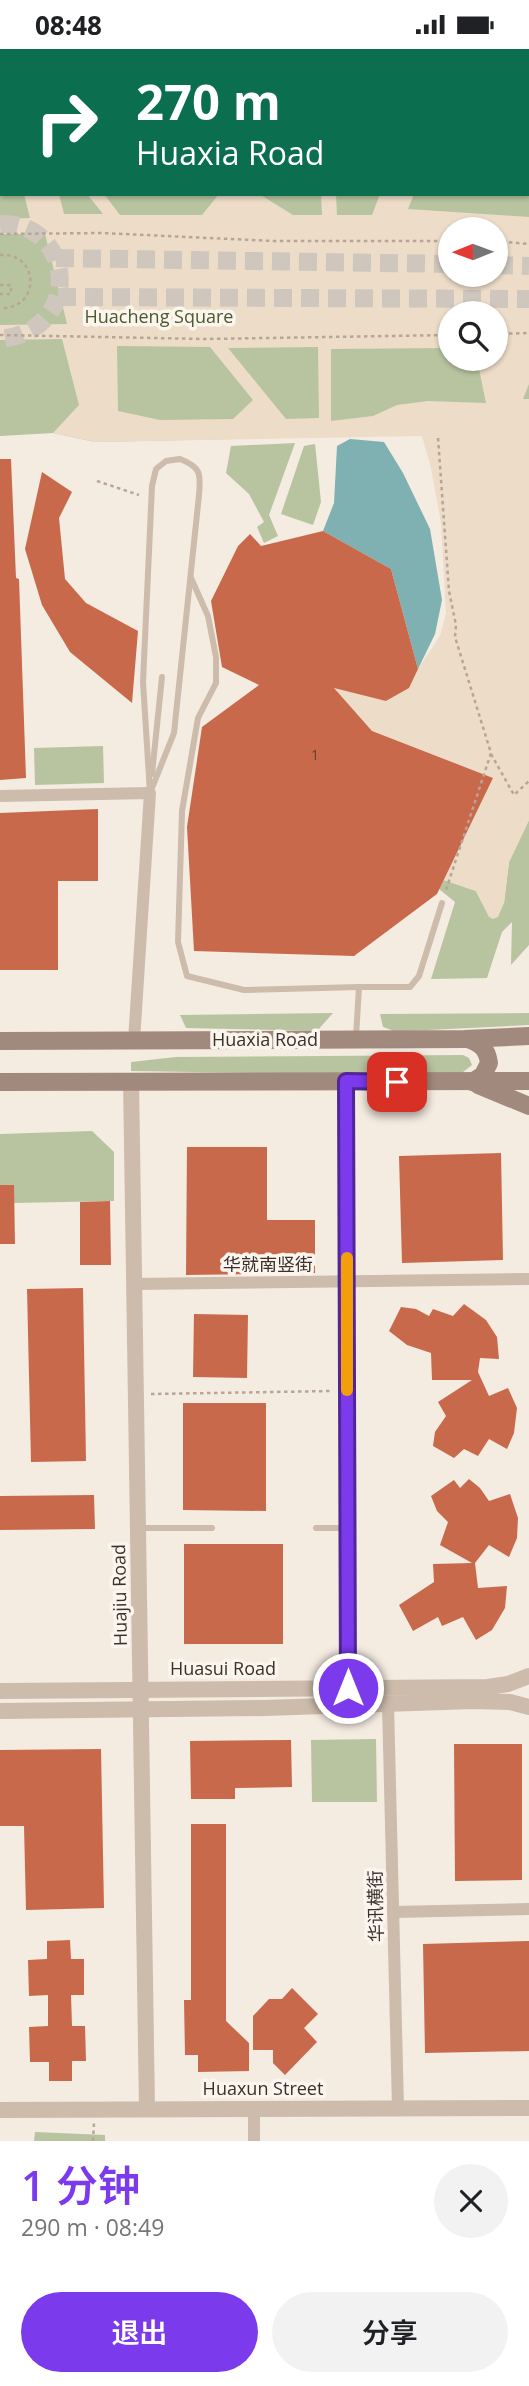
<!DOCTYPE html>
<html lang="zh">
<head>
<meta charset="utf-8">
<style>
  body { margin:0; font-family:"Open Sans","Noto Sans SC",sans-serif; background:#f2f2f2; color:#202124; height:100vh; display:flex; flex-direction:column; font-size:26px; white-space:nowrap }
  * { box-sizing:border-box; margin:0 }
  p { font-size:23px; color:#757577 }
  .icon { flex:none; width:38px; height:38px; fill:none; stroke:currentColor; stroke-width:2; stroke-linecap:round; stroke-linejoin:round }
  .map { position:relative; height:2092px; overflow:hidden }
  .details { display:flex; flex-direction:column; background:#fff; flex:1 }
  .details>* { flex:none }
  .guide { position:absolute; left:0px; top:0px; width:530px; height:147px; box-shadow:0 2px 5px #0004; background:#0b6e4f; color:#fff; overflow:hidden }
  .needle { width:46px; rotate:269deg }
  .controls { position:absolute; left:438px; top:168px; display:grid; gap:14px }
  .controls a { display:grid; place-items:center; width:70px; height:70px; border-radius:50%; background:#fff; box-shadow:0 2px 5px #0004; font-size:35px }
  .pin { position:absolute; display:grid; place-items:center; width:60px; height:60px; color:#fff; margin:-30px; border-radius:14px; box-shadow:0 4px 10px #0006 }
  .me { position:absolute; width:77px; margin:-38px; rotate:0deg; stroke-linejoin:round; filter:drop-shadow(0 0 5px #0008) }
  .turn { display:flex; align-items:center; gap:24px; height:147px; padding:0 21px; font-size:32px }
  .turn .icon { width:91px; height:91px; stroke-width:2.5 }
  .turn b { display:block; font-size:49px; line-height:60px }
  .round { display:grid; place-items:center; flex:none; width:74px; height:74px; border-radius:37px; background:#f2f2f2 }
  .overview { display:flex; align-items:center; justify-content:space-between; height:119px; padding:0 21px }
  h1 { font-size:42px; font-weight:600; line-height:52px; color:#7c3aed }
  .primary-button { display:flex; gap:14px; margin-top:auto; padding:14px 21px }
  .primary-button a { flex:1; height:80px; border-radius:42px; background:#7c3aed; color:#fff; font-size:28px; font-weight:600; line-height:80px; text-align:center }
  .primary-button a+a { background:#f2f2f2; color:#202124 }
  .status { display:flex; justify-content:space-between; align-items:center; height:49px; padding:0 35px; background:#fff; direction:ltr }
  .status svg { height:19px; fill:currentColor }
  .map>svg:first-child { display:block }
  .green { fill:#b8c4a0; fill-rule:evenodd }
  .plaza { fill:#ecdcc8; fill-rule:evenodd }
  .water { fill:#7fb0b2 }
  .building { fill:#c8694b }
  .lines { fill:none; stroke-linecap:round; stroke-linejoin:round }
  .secondary-tunnel { stroke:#cfc6bd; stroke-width:18; stroke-dasharray:18 9; stroke-linecap:butt }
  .path { stroke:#b9a596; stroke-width:2.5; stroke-dasharray:3.5 3.5; stroke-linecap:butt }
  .service { stroke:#cdbbac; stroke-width:6 }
  .minor { stroke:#cdbbac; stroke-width:12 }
  .tertiary { stroke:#cdbbac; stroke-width:16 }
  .secondary { stroke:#a18a7d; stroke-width:18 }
  .route-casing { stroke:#51269a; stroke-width:18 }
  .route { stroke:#7c3aed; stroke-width:12 }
  .slow { stroke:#f59e0b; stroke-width:12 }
  .labels { text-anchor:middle; stroke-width:7; stroke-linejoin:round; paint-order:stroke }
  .number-label { font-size:14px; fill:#5e3e33 }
  .park-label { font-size:18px; fill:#4a5a2e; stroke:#fbf5ee }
  .street-label { font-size:18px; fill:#3b302b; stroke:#fbf5ee }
</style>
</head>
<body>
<div class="status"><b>08:48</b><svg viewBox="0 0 49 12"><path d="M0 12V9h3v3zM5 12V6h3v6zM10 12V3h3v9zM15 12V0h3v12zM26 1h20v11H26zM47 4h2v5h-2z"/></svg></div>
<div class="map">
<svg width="529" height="2092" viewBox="0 0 529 2092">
  <rect width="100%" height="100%" fill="#f4ebe1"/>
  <!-- green -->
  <g class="green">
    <path d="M0,81H2V145H528L529,91V712L513,400L418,386L95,393L53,384L0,387ZM450,180H495V226H450ZM450,264H495V310H450Z"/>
    <path d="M295,394L269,466L278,487L264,494L257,478L264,473L249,445L226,424L231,397Z"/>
    <path d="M315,395L321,453L313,476L281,465L304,397Z"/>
    <path d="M103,697L104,734L35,736L34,699Z"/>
    <path d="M529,771V896L511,916L512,873L502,883L487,929L431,930L455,853L439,840L444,831L476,842L489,867L504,854L509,813Z"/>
    <path d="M333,964L317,982L186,979L180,966Z"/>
    <path d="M529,964V976L428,981L394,982L383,978L380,965Z"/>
    <path d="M463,1006L469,1009L472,1016L458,1027L131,1022V1013L176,1008Z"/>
    <path d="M92,1082L114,1103V1152L14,1154L0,1136V1085Z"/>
    <path d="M376,1690L377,1753H312L311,1691Z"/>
    <path d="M35,2083L105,2086V2092H34Z"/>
  </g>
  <!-- plaza -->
  <path class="plaza" d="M24,145H59L64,165H103L87,145H104L120,166H202L219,145H259L293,166H322L321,145H336L337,166H372L380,145H414L408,160L529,168V335L523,350H529V771L509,813L504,854L498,868L493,870L489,868L476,842L444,831L493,729L372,682L334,639L387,652L409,639L418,620L440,587L446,564L441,474L431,419L422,387L95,393L53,384L79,356L62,290L0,291V276L67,275L45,185H0V170L30,169ZM450,180H495V226H450ZM450,264H495V310H477L486,354L428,352L397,356L373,367L331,372V300L450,299ZM117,297L210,298L253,351L233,370L160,371L118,362ZM318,298L319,369L286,370L228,299Z"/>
  <!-- water -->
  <path class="water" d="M350,390L384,393L403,424L430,480L442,551L435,585L418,620L391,520L323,482L334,454L337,397Z"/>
  <!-- building -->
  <g class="building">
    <path d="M0,410H11L16,529L19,530L26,729L0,731Z"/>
    <path d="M42,423L72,443L59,469L65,530L86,554L138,582L132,654L70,603L42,556L25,500Z"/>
    <path d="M323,482L391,520L418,620L409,639L386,652L334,639L372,682L493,729L437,845L354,907L194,902L187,778L202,678L259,636L222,618L211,552L238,497L250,485L261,497Z"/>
    <path d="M98,760V832H58V921H0V764Z"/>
    <path d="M187,1098H267V1171H315V1224L186,1226Z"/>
    <path d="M501,1104L503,1211L402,1214L399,1107Z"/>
    <path d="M0,1136H14L15,1195H0Z"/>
    <path d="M110,1152L111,1216H80V1153Z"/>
    <path d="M83,1239L86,1412L31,1413L27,1240Z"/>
    <path d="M464,1255L486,1271L497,1288L499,1310L480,1309L478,1323L489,1347L508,1339L517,1359L514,1384L507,1400L489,1390L478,1407L464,1400L454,1409L433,1397L435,1383L446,1367L438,1353L472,1331H432L431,1304L407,1296L389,1282L401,1258L416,1260L429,1267L433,1260L453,1267Z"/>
    <path d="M194,1265L248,1266L247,1329L193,1328Z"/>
    <path d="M183,1354H266V1462L183,1461Z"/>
    <path d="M469,1430L480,1439L489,1452L510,1445L518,1469L517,1489L509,1508L489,1496L475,1514L478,1539L507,1537L505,1559L492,1581L476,1591L463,1568L442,1577L438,1568L413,1582L399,1556L434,1533L433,1515L472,1514L440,1496L448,1473L437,1462L431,1447L454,1431L460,1439Z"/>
    <path d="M94,1446L95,1480L0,1481V1447Z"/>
    <rect x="184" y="1495" width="99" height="100"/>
    <path d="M291,1691L292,1738L235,1739V1750H191L190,1692Z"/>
    <path d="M454,1695H522V1831L455,1832Z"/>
    <path d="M101,1700L104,1859L26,1861L24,1777H0V1701Z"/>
    <path d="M191,1775H226V1972L249,1994V2022L198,2023V2006H185L184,1951H191Z"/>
    <path d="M70,1891L71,1910H84V1946H71L72,1977H85L86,2012H72V2032H49V2013H30L29,1978L48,1977V1946L29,1947L28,1911L47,1910V1892Z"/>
    <path d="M529,1892V2002L425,2004L423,1895Z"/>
    <path d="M292,1939L318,1965L304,1979L317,1993L285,2026L273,2014V2001H253V1967L269,1950H282Z"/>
  </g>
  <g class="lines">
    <!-- secondary-tunnel -->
    <g class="secondary-tunnel">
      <path d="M0,175C73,171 86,282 0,290"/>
      <path d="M56,209L450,215"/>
      <path d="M495,216L529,217"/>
      <path d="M58,248L529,250"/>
    </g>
    <!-- path -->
    <g class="path">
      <path d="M422,0V2"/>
      <path d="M0,185L102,184L273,192H450"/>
      <path d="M495,192L529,195"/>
      <path d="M0,206C40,203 41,261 0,259"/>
      <path d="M0,236H11V245H0"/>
      <path d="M495,285L529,284"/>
      <path d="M0,286L205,290L450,286"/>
      <path d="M438,389L449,542L456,576L455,588L491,704L445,844"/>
      <path d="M97,432L139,446"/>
      <path d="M491,705L514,746L529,732"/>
      <path d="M151,1345L333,1342"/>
      <path d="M93,2092L94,2074"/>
    </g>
    <!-- service -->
    <g class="service">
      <path d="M180,410C201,418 201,425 199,446L174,684L150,744L143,633L152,437L156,420L166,412Z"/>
      <path d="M191,529L208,567L216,608V634L198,669L182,762L178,893L187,927L244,941L359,938"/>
      <path d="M152,725L162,628"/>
      <path d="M356,988L359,938H410L419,927L442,854"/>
      <path d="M140,1479H212"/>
      <path d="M316,1479H347"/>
    </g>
    <!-- minor -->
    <g class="minor">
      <path d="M0,747L150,744L134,992"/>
      <path d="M346,1032L348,1639"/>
      <path d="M134,1235L529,1230"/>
      <path d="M388,1655L398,2059"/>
      <path d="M393,1863L529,1860"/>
      <path d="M254,2060V2092"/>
    </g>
    <!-- tertiary -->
    <g class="tertiary">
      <path d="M131,1032L147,2060"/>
      <path d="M0,1642L488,1638L508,1635L529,1627"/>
      <path d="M0,1662L265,1659L473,1652L510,1653L529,1658"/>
      <path d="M0,2061L529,2059"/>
    </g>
    <!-- secondary -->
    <g class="secondary">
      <path d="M467,990C480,994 487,999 489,1014L483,1026L472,1033"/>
      <path d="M0,992L465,990L529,987"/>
      <path d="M0,1033L529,1032"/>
      <path d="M478,1036L529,1057"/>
    </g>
  </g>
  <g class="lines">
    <!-- route casing -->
    <g class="route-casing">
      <path id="route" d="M348,1639L346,1032L397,1033"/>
    </g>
    <!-- route -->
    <use href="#route" class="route"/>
    <!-- slow -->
    <path class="slow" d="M347,1209V1341"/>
  </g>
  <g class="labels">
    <!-- number labels -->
    <g class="number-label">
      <text x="315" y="711">1</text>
    </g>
    <!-- park labels -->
    <g class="park-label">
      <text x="159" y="274">Huacheng Square</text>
    </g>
    <!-- street labels -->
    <g class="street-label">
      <text x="265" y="997">Huaxia Road</text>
      <text x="268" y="1222">华就南竖街</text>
      <text transform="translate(120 1546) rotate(-91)" y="6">Huajiu Road</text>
      <text x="223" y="1626">Huasui Road</text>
      <text transform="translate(376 1857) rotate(-91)" y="6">华讯横街</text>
      <text x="263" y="2046">Huaxun Street</text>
    </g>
  </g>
</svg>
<div class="controls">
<a><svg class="needle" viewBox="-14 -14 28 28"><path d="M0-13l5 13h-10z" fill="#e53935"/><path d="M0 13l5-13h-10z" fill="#757577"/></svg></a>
<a><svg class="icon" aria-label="search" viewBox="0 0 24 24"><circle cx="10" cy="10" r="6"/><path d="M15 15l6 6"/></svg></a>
</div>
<div class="pin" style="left:397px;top:1033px;background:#d93025"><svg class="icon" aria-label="arrive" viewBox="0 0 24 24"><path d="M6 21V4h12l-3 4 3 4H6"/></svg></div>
<svg class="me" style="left:348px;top:1639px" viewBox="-20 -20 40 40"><circle r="17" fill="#7c3aed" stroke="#fff" stroke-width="3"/><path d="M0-11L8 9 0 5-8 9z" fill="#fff"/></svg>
<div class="guide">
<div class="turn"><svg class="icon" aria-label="right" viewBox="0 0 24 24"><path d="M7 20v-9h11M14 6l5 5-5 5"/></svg><div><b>270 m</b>Huaxia Road</div></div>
</div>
</div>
<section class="details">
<div class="overview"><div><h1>1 分钟</h1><p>290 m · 08:49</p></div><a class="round"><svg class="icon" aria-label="close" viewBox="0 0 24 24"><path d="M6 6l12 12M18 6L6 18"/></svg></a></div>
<div class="primary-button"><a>退出</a><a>分享</a></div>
</section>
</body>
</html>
